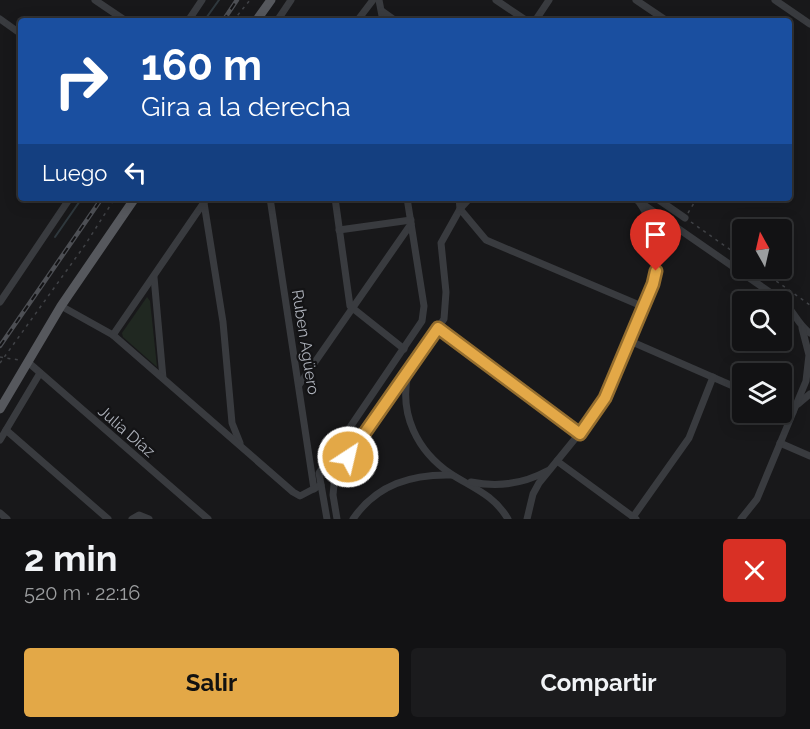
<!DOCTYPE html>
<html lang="es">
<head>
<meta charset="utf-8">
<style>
  body { margin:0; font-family:Raleway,sans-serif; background:#1b1b1d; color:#f1f3f6; height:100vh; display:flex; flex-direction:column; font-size:22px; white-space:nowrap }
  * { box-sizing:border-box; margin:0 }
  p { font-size:20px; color:#9c9ea0 }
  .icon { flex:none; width:33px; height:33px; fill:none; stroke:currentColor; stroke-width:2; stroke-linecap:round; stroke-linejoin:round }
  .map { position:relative; height:519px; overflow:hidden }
  .details { display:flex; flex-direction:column; background:#121214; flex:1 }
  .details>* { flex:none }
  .top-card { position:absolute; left:18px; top:18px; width:774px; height:183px; border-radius:6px; box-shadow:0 3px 15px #0003,0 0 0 2px #313234; background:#1a4fa0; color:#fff; overflow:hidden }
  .needle { width:39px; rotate:352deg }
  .controls { position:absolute; left:732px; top:219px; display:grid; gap:12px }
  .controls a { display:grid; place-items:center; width:60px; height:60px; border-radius:6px; background:#121214; box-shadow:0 3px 15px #0003,0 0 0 2px #313234; font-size:30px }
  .pin { position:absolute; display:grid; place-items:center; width:51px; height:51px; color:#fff; margin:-62px -26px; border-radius:50% 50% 50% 0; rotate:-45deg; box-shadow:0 0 6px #0007 }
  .pin .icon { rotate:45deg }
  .me { position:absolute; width:66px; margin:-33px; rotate:35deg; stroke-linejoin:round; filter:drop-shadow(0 0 4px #0008) }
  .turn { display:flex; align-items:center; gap:21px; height:126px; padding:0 24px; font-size:27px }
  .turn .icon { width:78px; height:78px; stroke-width:2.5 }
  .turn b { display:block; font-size:42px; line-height:51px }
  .then { display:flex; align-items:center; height:57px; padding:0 24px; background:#0003; gap:12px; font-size:22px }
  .round { display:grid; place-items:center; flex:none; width:63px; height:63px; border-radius:6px; background:#1b1b1d }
  .summary { display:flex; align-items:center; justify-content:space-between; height:102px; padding:0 24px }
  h1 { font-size:36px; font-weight:700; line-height:45px }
  .action { display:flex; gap:12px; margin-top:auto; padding:12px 24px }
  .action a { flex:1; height:69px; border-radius:6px; background:#e3a847; color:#111; font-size:24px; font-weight:700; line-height:69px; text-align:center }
  .action a+a { background:#1b1b1d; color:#f1f3f6 }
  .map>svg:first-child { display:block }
  .green { fill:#202821 }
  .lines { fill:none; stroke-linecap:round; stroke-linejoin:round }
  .stream { stroke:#2f383d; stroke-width:2 }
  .path { stroke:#404246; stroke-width:1.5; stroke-dasharray:3 4.5; stroke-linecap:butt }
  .minor { stroke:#393b3f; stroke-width:7 }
  .major { stroke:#56585d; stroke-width:9 }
  .rail-casing { stroke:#4d4f54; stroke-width:4.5 }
  .rail { stroke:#131315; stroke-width:2; stroke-dasharray:7; stroke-linecap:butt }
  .route-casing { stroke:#946d2e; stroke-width:15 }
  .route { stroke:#e3a847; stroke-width:10 }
  .labels { text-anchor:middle; stroke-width:4.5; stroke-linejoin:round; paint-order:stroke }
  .street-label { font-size:16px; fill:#acb0b9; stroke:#131315 }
</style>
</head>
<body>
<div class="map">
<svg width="810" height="519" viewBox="0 0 810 519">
  <rect width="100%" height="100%" fill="#18181a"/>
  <!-- green -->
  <path class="green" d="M147,297L150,301L157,367L123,337L122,333Z"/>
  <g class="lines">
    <!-- stream -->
    <g class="stream">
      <path d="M204,21L219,0"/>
      <path d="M55,237L82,198"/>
    </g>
    <!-- path -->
    <g class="path">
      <path d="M233,21L250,0"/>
      <path d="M688,213L697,198"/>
      <path d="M691,222L742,258"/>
      <path d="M758,268L810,305"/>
      <path d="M0,357L19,360"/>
      <path d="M0,363L85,245L115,198"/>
    </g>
    <!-- minor -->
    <g class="minor">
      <path d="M95,0L126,21"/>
      <path d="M379,0L383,21"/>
      <path d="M496,0L527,21"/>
      <path d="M636,0L667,21"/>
      <path d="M775,0L810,24"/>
      <path d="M382,11L396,21"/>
      <path d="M0,19L21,34"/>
      <path d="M188,21L202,0"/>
      <path d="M277,21L291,0"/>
      <path d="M357,21L373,0"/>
      <path d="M535,21L549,0"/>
      <path d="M270,198L314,489"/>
      <path d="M335,198L350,306L404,349"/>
      <path d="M459,198L460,209L486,240L644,307"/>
      <path d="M634,198L784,302C794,312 799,326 810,333"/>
      <path d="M656,198L685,218"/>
      <path d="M204,203L223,322L232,423L240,443"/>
      <path d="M339,230L411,220"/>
      <path d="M154,277L163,378"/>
      <path d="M0,302L70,198"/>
      <path d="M61,306L113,335L293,492L300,496L321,485"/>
      <path d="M438,328L580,434"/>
      <path d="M113,335L207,198"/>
      <path d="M630,341L742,390"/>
      <path d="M29,363L208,519"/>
      <path d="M408,374C399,414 417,451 451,474C473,488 494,495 508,519"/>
      <path d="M299,385L411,224"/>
      <path d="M798,404L810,394"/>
      <path d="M782,407L793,412"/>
      <path d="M6,430L108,519"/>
      <path d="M0,440L40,373"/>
      <path d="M780,443L810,456"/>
      <path d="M557,461L636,519"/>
      <path d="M471,482C496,487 523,484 547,471"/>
      <path d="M0,513L7,519"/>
      <path d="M633,517L689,438L713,377"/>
      <path d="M132,519L139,515L149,519"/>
      <path d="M327,519L319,473L422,321L424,306L407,198"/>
      <path d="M337,519L333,495L335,474L444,319L446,292L441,243L460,209L470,198"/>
      <path d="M353,519C377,484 412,474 452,475"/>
      <path d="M527,519L533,494L539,483L596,413L605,398C615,374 626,350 636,325C654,281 669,245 639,202"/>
      <path d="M741,519L757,499L806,381L809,355L802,328"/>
    </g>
    <!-- major -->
    <g class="major">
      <path d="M256,21L271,0"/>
      <path d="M0,409L61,306L135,198"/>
    </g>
    <!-- rail casing -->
    <g class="rail-casing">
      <g id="rail">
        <path d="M223,21L237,0"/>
        <path d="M0,346L102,198"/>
      </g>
    </g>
    <!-- rail -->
    <use href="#rail" class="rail"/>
  </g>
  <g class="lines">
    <!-- route casing -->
    <g class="route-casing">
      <path id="route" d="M348,457L438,328L580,434L605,398L653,284L656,271"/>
    </g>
    <!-- route -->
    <use href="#route" class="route"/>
  </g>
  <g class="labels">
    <!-- street labels -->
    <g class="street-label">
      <text transform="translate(306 342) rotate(81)" y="6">Ruben Agüero</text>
      <text transform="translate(127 431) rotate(41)" y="6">Julia Díaz</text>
    </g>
  </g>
</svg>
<div class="controls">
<a><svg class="needle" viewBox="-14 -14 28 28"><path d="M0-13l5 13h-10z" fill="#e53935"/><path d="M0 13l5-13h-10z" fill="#9c9ea0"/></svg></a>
<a><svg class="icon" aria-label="search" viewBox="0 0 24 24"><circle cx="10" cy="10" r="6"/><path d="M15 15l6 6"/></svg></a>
<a><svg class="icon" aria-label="layers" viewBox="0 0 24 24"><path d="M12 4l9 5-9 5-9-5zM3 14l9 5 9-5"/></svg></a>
</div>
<div class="pin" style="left:656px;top:271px;background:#d93025"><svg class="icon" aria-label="arrive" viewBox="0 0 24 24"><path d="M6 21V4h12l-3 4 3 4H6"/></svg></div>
<svg class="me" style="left:348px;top:457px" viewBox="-20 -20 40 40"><circle r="17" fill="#e3a847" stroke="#fff" stroke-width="3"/><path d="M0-11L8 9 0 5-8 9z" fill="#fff"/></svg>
<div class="top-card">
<div class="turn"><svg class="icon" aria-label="right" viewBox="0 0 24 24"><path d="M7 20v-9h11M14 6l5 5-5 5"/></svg><div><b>160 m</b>Gira a la derecha</div></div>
<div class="then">Luego<svg class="icon" aria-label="left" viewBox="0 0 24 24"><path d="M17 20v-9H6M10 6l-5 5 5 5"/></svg></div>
</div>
</div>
<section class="details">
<div class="summary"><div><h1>2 min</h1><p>520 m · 22:16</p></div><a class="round" style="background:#d93025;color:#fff"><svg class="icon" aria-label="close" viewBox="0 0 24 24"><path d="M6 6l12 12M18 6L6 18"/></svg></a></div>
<div class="action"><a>Salir</a><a>Compartir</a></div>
</section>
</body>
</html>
